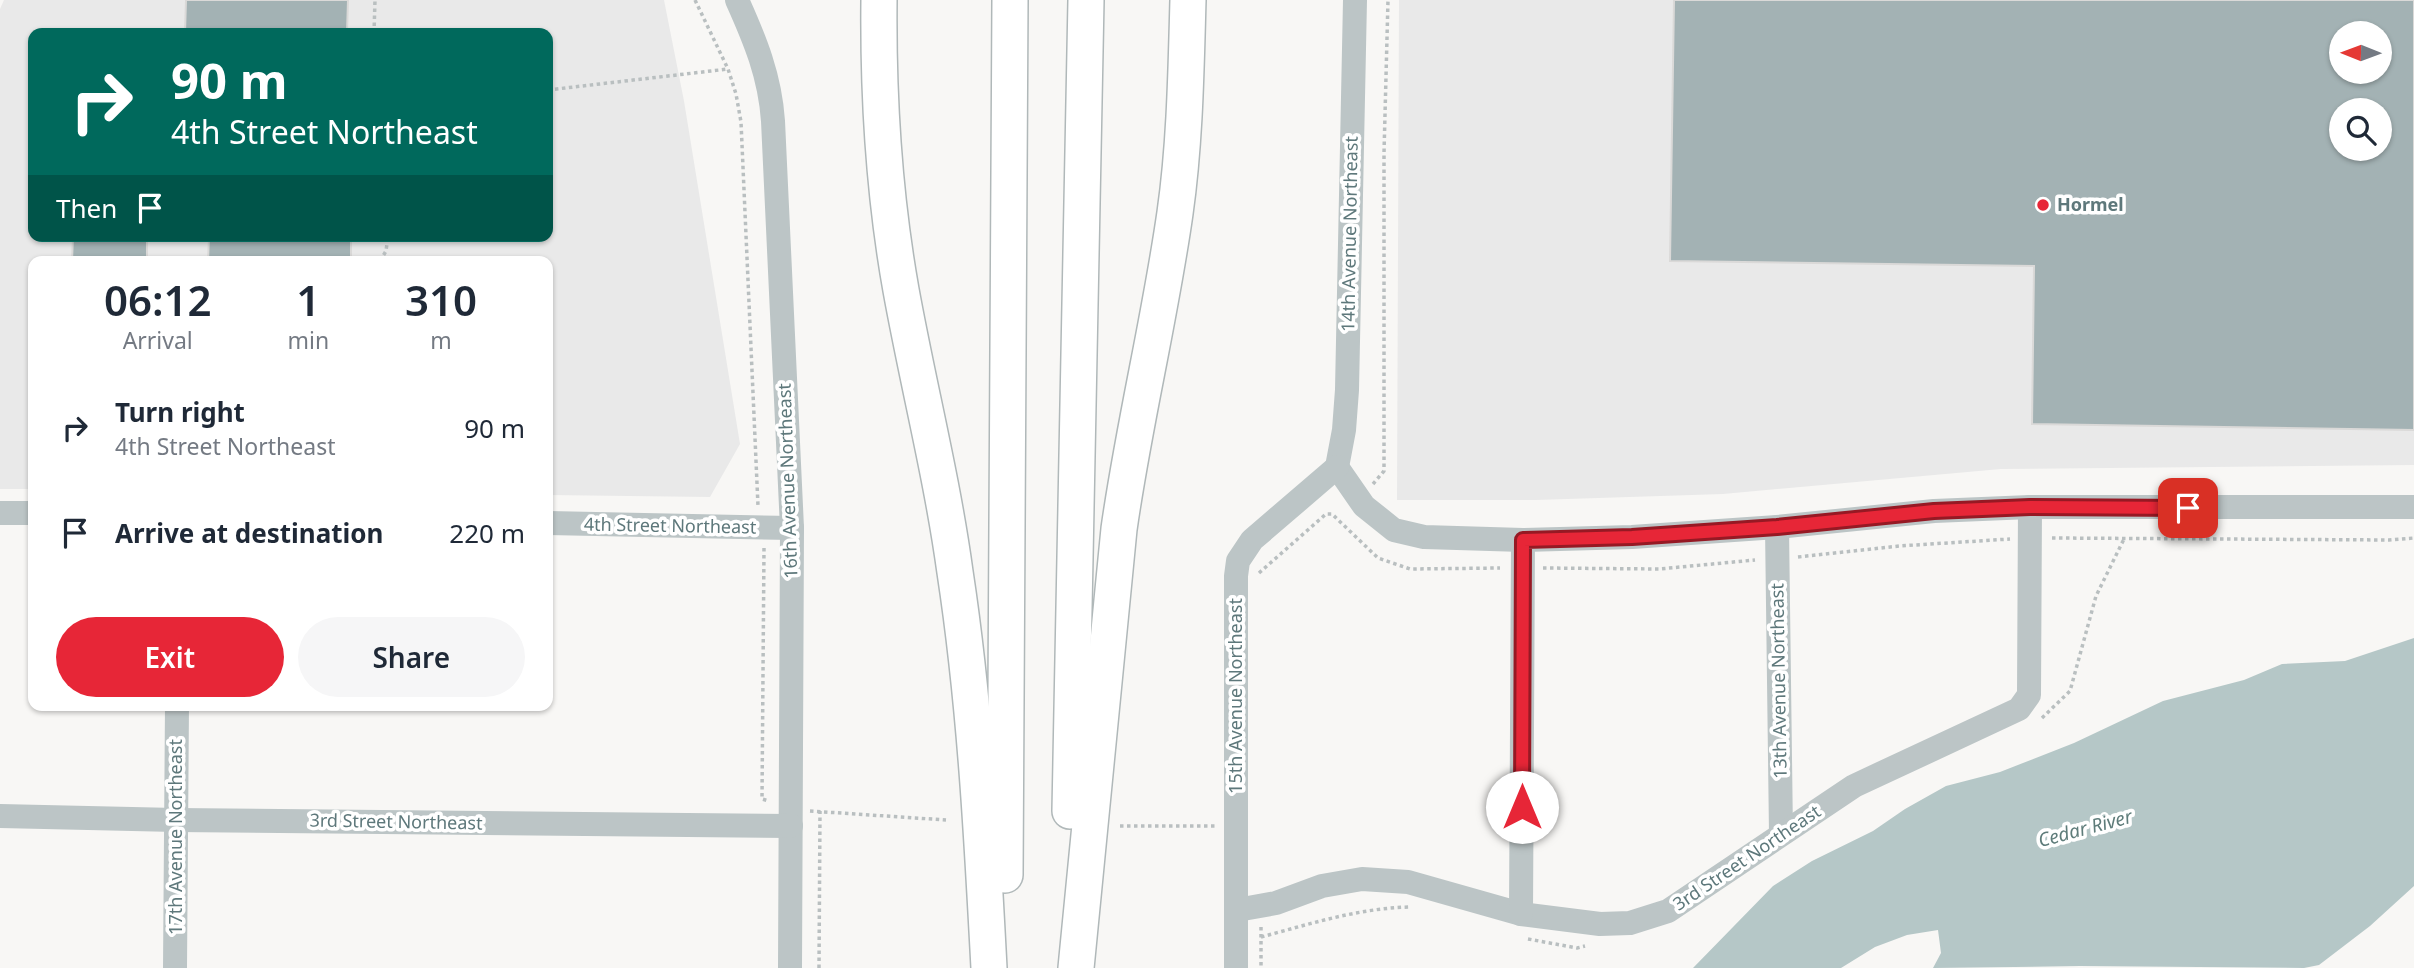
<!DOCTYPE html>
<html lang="en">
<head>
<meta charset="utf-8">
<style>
  body { margin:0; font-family:"Noto Sans",sans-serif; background:#f6f6f7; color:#1f2937; height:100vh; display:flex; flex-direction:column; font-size:26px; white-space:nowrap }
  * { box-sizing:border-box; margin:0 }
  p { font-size:23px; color:#747a83 }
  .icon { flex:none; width:38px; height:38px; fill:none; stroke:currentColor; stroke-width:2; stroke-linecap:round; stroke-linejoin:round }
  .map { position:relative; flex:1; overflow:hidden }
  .panel { position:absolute; left:28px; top:256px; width:525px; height:455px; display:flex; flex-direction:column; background:#fff; border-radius:14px; box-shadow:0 2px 5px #0004 }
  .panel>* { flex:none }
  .guide { position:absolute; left:28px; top:28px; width:525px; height:214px; border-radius:14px; box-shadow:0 2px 5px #0004; background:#00695c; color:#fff; overflow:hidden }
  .needle { width:46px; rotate:271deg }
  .fabs { position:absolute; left:2329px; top:21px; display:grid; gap:14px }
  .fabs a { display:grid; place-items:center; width:63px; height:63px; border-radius:50%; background:#fff; box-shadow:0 2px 5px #0004; font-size:35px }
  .pin { position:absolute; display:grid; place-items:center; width:60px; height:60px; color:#fff; margin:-30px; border-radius:14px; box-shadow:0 4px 10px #0006 }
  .me { position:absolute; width:77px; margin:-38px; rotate:0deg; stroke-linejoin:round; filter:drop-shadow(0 0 5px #0008) }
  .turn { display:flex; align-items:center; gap:24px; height:147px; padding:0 28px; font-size:32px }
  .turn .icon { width:91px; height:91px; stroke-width:2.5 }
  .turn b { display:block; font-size:49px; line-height:60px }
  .then { display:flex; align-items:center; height:66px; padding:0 28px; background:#0003; gap:14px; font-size:26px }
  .eta { display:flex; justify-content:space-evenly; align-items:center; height:119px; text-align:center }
  .eta b { font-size:42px; font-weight:600; line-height:49px }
  .primary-button { display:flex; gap:14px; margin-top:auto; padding:14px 28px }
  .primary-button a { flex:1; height:80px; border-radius:42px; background:#e72637; color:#fff; font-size:28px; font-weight:600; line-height:80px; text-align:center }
  .primary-button a+a { background:#f6f6f7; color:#1f2937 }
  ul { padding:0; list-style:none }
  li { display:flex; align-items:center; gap:21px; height:105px; padding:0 28px }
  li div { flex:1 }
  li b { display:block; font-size:26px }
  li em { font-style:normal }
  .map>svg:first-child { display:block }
  .built { fill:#e9e9e9; fill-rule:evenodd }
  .water { fill:#b5c7c7 }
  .building { fill:#a3b2b4; stroke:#dad9d8; stroke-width:2; fill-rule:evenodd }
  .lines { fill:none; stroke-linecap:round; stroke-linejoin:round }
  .highway-casing { stroke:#b0b8b9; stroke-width:38 }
  .path { stroke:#b9bfc0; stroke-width:3.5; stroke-dasharray:3.5 3.5; stroke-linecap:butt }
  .minor { stroke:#bcc5c6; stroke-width:24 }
  .highway { stroke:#fff; stroke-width:35 }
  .route-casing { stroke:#961924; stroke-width:18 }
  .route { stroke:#e72637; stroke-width:12 }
  .poi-dot { fill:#e72637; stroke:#fff; stroke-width:2.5 }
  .labels { text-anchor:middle; stroke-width:7; stroke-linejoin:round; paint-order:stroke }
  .poi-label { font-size:18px; font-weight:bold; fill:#5e787b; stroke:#fff; text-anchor:start }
  .street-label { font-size:18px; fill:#5e787b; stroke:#fff }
  .water-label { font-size:19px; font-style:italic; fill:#5e7c7a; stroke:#fff }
</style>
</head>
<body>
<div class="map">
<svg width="2414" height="968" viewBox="0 0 2414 968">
  <rect width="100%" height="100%" fill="#f8f7f5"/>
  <!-- built -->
  <g class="built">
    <path d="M4,0H664L684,101L740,444L710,497L548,495V261H33V489H0V9ZM33,33H548V236H33Z"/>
    <path d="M1399,0H2414V465L2001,469L1723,494L1536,500H1397ZM2342,33H2380V72H2342ZM2342,110H2380V149H2342Z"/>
  </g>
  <!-- water -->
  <path class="water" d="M2414,638V886L2370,926L2319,965L2304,968L2080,966L1933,968L1941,953L1938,930L1907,935L1875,947L1841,968H1693L1773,886L1812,861L1873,831L1905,809L1946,786L2000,772L2074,743L2163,701L2244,680L2282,664L2345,661Z"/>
  <!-- building -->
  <g class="building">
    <path d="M186,0H348L347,33H185Z"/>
    <path d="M1674,0H2414V430L2032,424L2034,266L1670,261ZM2342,33H2380V72H2342ZM2342,110H2380V149H2342Z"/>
    <path d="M73,236H147V261H72Z"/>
    <path d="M209,236H351V261H208Z"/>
  </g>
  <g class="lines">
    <!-- highway casing -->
    <g class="highway-casing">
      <g id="highway">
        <path d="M879,0C878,97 884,195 901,290C918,384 942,477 955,572C975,703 982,835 989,968"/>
        <path d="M1070,811L1086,0"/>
        <path d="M1005,875L1010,0"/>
        <path d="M1076,968L1119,529C1134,423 1160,319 1175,213C1185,143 1186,71 1188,0"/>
      </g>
    </g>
    <!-- path -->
    <g class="path">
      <path d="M695,0L728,69L736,94L741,122L758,506"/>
      <path d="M374,33L375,0"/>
      <path d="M548,90L728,69"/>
      <path d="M380,261L386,251L388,236"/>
      <path d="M1373,484L1384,471V153L1388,0"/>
      <path d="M2052,538L2389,540L2414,538"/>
      <path d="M764,548L762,799L769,801"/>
      <path d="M1798,557L1899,546L2010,539"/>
      <path d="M1543,568L1659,569L1755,560"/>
      <path d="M1259,573L1326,514H1332L1378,558L1410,569L1500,568"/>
      <path d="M2042,718L2070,691L2096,596L2124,539"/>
      <path d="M810,811L946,820"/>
      <path d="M1120,826H1216"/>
      <path d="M1261,927V968"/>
      <path d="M1261,937C1310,924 1359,908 1410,907"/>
      <path d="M1528,939L1577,948L1585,946"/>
      <path d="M819,968L820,811"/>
    </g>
    <!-- minor -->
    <g class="minor">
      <path d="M737,0C755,40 770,76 773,121L792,528L790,968"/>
      <path d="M1337,467L1364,506L1394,530L1424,537L1523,540L1632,537L1777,527L1934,511L2030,507H2414"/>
      <path d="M1337,467L1344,430L1347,390L1355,0"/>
      <path d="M0,513H33"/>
      <path d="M548,523L792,528"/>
      <path d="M1777,527L1781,834"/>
      <path d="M0,816L176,820L791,826"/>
      <path d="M1237,910L1276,903L1322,886L1362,879L1408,882L1521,914L1600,924L1630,923L1668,911L1854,786L2019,709L2029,695L2030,507"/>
      <path d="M1521,914L1523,540"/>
      <path d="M175,968L177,705"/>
      <path d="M1236,968V576L1238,561L1252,540L1337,467"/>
    </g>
    <!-- highway -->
    <use href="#highway" class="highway"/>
  </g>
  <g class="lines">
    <!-- route casing -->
    <g class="route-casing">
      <path id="route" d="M1522,807L1523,540L1632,537L1777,527L1934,511L2030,507L2188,508"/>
    </g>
    <!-- route -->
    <use href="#route" class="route"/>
  </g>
  <!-- markers -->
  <circle class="poi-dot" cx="2043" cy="205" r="7"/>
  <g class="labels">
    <!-- poi labels -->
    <g class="poi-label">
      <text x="2057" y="211">Hormel</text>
    </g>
    <!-- street labels -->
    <g class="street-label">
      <text transform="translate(1350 234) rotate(-89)" y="6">14th Avenue Northeast</text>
      <text transform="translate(788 481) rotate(-92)" y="6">16th Avenue Northeast</text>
      <text transform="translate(670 526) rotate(1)" y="6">4th Street Northeast</text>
      <text transform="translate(1779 681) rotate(-91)" y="6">13th Avenue Northeast</text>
      <text transform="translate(1236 696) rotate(-90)" y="6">15th Avenue Northeast</text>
      <text transform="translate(396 822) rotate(1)" y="6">3rd Street Northeast</text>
      <text transform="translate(176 837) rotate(-90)" y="6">17th Avenue Northeast</text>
      <text transform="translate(1747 858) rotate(-34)" y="6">3rd Street Northeast</text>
    </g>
    <!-- water labels -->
    <g class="water-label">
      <text transform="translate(2085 828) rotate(-15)" y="7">Cedar River</text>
    </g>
  </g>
</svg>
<div class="fabs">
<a><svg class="needle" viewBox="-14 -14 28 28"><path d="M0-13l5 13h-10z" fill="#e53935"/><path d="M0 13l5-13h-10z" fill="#747a83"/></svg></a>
<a><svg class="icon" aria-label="search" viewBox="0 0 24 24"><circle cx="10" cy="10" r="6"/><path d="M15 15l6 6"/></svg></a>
</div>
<div class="pin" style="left:2188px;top:508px;background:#d93025"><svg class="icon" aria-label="arrive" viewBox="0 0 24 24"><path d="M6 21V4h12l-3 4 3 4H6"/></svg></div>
<svg class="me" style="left:1522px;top:807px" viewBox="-20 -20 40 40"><circle r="19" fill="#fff"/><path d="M0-13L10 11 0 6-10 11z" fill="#e72637"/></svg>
<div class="guide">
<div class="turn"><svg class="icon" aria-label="right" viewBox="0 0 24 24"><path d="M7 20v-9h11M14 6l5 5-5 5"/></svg><div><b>90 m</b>4th Street Northeast</div></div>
<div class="then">Then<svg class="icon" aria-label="arrive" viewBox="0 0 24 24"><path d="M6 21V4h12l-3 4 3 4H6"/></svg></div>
</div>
<section class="panel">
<div class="eta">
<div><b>06:12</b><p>Arrival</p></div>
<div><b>1</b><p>min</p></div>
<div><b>310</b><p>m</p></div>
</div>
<ul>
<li><svg class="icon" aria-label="right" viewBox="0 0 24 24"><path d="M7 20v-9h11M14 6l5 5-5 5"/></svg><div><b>Turn right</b><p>4th Street Northeast</p></div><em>90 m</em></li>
<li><svg class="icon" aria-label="arrive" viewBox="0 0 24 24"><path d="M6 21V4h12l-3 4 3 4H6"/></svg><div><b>Arrive at destination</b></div><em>220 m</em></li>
</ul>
<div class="primary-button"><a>Exit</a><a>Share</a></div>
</section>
</div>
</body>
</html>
